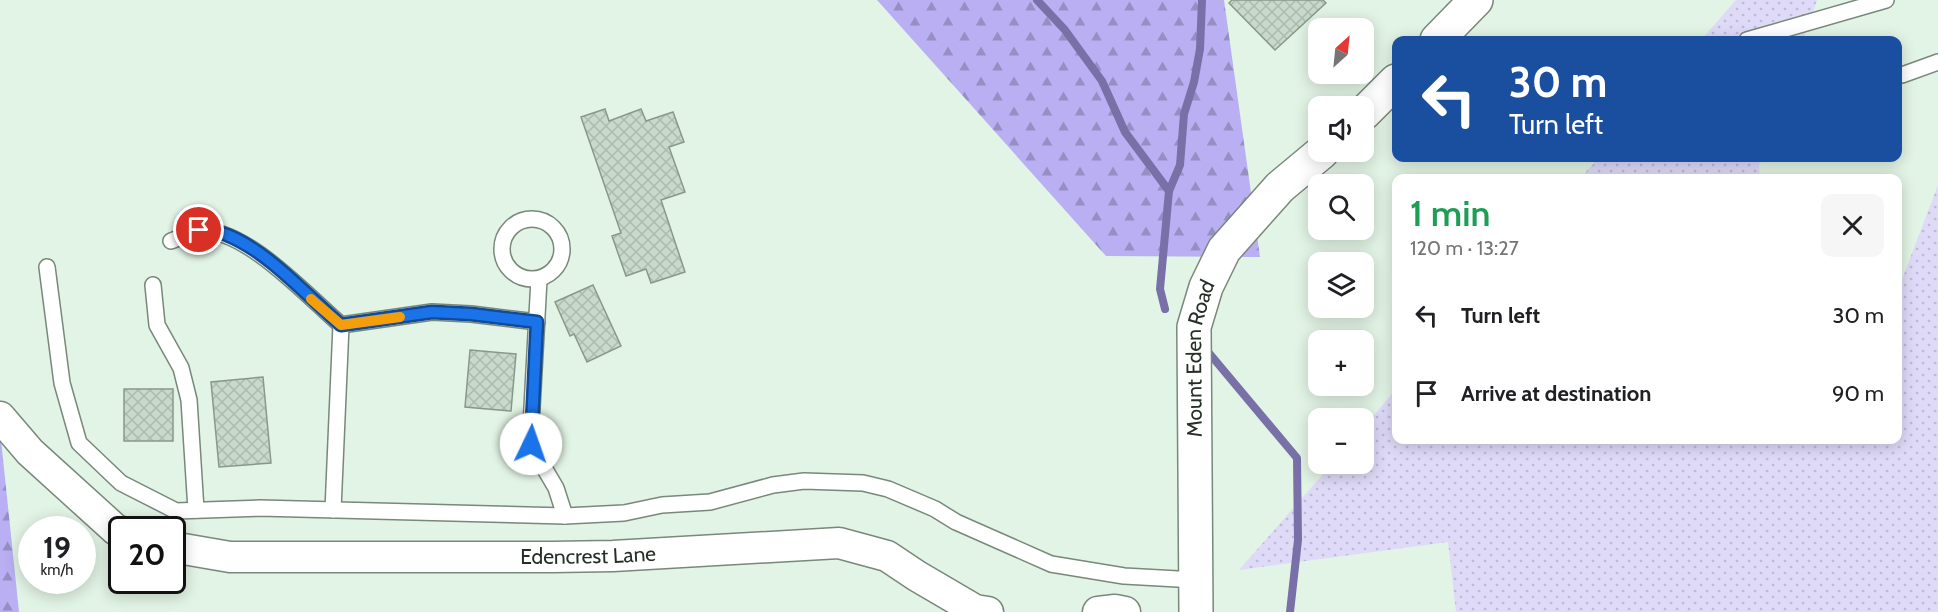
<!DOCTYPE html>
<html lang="en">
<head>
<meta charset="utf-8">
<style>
  body { margin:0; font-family:Cabin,sans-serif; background:#f6f6f6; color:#202124; height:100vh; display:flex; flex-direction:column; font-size:22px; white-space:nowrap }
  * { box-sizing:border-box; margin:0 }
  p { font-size:20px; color:#757577 }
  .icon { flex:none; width:33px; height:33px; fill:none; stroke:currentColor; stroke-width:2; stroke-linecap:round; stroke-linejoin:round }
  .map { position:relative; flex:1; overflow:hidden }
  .panel { position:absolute; left:1392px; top:174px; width:510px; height:270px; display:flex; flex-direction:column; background:#fff; border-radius:12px; box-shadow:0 3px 15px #0003 }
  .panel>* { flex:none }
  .hud { position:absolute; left:1392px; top:36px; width:510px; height:126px; border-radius:12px; box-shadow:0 3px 15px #0003; background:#1a4fa0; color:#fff; overflow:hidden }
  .needle { width:39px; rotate:27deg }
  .tools { position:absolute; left:1308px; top:18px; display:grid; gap:12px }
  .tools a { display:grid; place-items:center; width:66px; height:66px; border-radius:12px; background:#fff; box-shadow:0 3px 15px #0003; font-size:30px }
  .speed { position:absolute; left:18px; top:516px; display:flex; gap:12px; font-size:30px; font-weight:700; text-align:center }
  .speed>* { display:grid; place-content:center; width:78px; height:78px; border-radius:50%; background:#fff; box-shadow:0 3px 15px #0003; line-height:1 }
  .speed small { font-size:15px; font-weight:400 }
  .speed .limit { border:3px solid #111; border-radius:9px; background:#fff; color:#111 }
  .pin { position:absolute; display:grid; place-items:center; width:51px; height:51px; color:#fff; margin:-26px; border:3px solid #fff; border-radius:50%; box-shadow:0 2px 6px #0007 }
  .me { position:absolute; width:66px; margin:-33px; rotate:3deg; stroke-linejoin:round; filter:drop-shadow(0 0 4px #0008) }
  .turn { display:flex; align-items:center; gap:21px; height:126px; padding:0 18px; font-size:27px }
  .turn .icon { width:78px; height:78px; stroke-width:2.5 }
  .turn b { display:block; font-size:42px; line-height:51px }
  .round { display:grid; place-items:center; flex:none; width:63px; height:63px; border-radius:12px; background:#f6f6f6 }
  .headline { display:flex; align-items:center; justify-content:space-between; height:102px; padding:0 18px }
  h1 { font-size:36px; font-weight:600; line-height:45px; color:#1e9e55 }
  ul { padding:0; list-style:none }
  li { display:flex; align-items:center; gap:18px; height:78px; padding:0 18px }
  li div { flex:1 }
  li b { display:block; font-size:22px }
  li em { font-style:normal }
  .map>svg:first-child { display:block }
  .grass { fill:url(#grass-dots) }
  .forest { fill:url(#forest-firs) }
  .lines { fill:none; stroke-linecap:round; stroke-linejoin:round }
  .stream { stroke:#7870a7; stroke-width:8 }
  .building { fill:url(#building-cross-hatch); stroke:#88998b; stroke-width:1.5 }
  .service-casing { stroke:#78887b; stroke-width:18 }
  .minor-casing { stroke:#78887b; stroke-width:33 }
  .tertiary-casing { stroke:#78887b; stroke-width:36 }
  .service { stroke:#fff; stroke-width:15 }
  .minor { stroke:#fff; stroke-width:30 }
  .tertiary { stroke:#fff; stroke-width:33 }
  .route-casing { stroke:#114b97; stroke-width:15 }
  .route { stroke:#1a73e8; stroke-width:10 }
  .slow { stroke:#f59e0b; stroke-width:10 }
  .labels { text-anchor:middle; stroke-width:5; stroke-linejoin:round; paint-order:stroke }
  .street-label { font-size:21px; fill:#272e28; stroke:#e2f4e5 }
</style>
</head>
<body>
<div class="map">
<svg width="1938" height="612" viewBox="0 0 1938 612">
  <defs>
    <pattern id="grass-dots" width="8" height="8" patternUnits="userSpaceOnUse" patternTransform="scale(1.5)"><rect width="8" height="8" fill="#dedaf8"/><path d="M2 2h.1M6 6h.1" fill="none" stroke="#bebbd5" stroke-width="1.8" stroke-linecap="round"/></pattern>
    <pattern id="forest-firs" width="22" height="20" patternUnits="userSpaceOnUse" patternTransform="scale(1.5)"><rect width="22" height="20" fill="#b9aff2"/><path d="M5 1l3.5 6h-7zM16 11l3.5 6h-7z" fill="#968fc4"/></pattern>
    <pattern id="building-cross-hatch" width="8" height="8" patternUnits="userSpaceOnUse" patternTransform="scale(1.5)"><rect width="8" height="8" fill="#c8dacb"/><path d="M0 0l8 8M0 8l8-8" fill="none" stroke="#acbbae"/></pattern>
  </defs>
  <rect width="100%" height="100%" fill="#e2f4e5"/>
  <!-- grass -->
  <g class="grass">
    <path d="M1736,0H1817L1803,40H1701Z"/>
    <path d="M1599,158H1762L1759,166L1760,178H1580Z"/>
    <path d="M1938,185V612H1456L1448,542L1239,570L1332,464H1364V427L1396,389V440H1898V290Z"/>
  </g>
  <!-- forest -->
  <g class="forest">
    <path d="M877,0H1224L1260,257L1106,256Z"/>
    <path d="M0,430L19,612H0Z"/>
  </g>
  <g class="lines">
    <!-- stream -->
    <g class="stream">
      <path d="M1037,0L1065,30L1102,81L1125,132L1169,191"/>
      <path d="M1165,309L1160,289L1169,191L1180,165L1184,114L1194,82L1200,49L1202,0"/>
      <path d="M1209,353L1297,458L1298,540L1290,612"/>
    </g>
  </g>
  <!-- building -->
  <g class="building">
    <path d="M1232,0H1323L1326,3L1275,50L1229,3Z"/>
    <path d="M605,109L609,121L641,109L646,121L673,112L684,142L669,147L685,192L661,200L685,272L651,283L646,269L626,276L612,236L621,233L581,117Z"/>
    <path d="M593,285L621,346L587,362L574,334L570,336L555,302Z"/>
    <path d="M470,350L516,354L511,411L465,407Z"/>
    <path d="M263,377L271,463L219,467L211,382Z"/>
    <rect x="124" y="389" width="49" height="52"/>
  </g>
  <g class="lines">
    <!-- service casing -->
    <g class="service-casing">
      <g id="service">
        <path d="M1747,40L1886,0"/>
        <path d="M1902,75L1938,62"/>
        <circle cx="532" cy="249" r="30"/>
        <path d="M171,241C180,238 192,230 201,230C249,231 306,295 341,325L432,312L471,314L537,322"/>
        <path d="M47,267L62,383L79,443L121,483L176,511L260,508L565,516"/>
        <path d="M539,279L530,444L556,488L565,516L624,513L662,505L710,502L773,485L804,481L863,483L888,489L935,509L956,522L1051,564L1124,576L1196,580"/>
        <path d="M153,285L157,325L181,368L189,400L196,510"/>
        <path d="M333,510L341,325"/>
      </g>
    </g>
    <!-- minor casing -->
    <g class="minor-casing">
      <g id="minor">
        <path d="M0,417L30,452L116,530L122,532"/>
        <path id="s1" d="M172,547L230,557H553L613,556L839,543L887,556L917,576L975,610L988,612"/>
        <path d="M1098,612L1115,610L1125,612"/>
      </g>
    </g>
    <!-- tertiary casing -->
    <g class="tertiary-casing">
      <g id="tertiary">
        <path d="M1437,40L1476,0"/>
        <path d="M1364,113L1396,81"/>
        <path id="s2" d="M1196,612L1194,327L1206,287L1224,250L1280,187L1322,152"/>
      </g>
    </g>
    <!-- service -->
    <use href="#service" class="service"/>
    <!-- minor -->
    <use href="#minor" class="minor"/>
    <!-- tertiary -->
    <use href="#tertiary" class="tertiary"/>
  </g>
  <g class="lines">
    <!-- route casing -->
    <g class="route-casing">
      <path id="route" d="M199,230C208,231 218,231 227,235C269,252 306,295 341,325L432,312L471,314L537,322L531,444"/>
    </g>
    <!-- route -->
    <use href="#route" class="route"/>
    <!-- slow -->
    <path class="slow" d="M311,299L341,325L400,317"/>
  </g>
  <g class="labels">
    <!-- street labels -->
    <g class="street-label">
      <text dy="7" stroke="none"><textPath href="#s2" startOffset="254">Mount Eden Road</textPath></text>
      <text dy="7" stroke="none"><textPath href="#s1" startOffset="417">Edencrest Lane</textPath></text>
    </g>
  </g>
</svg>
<div class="tools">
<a><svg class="needle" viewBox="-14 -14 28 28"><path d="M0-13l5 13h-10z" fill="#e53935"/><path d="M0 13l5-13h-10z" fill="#757577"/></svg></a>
<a><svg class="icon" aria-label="sound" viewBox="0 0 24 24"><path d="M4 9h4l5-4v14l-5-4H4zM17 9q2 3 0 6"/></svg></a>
<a><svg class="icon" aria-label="search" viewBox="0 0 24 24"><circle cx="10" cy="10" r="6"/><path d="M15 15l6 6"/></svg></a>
<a><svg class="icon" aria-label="layers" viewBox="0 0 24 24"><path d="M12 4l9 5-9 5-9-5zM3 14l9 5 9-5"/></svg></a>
<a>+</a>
<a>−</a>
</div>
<div class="speed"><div>19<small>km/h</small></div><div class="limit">20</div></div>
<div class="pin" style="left:199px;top:230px;background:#d93025"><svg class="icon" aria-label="arrive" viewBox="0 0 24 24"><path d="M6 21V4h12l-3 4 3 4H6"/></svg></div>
<svg class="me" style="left:531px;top:444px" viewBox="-20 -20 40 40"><circle r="19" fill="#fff"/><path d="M0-13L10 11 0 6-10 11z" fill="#1a73e8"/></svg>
<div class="hud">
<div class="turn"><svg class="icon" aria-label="left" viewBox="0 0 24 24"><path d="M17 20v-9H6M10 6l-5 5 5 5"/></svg><div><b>30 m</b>Turn left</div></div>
</div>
<section class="panel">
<div class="headline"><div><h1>1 min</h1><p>120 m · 13:27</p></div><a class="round"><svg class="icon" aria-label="close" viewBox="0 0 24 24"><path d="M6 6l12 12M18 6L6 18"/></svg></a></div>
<ul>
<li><svg class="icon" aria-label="left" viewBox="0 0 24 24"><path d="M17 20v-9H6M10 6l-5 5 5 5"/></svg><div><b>Turn left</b></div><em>30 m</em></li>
<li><svg class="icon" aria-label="arrive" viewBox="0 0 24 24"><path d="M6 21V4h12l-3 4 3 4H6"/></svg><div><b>Arrive at destination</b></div><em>90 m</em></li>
</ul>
</section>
</div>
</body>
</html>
